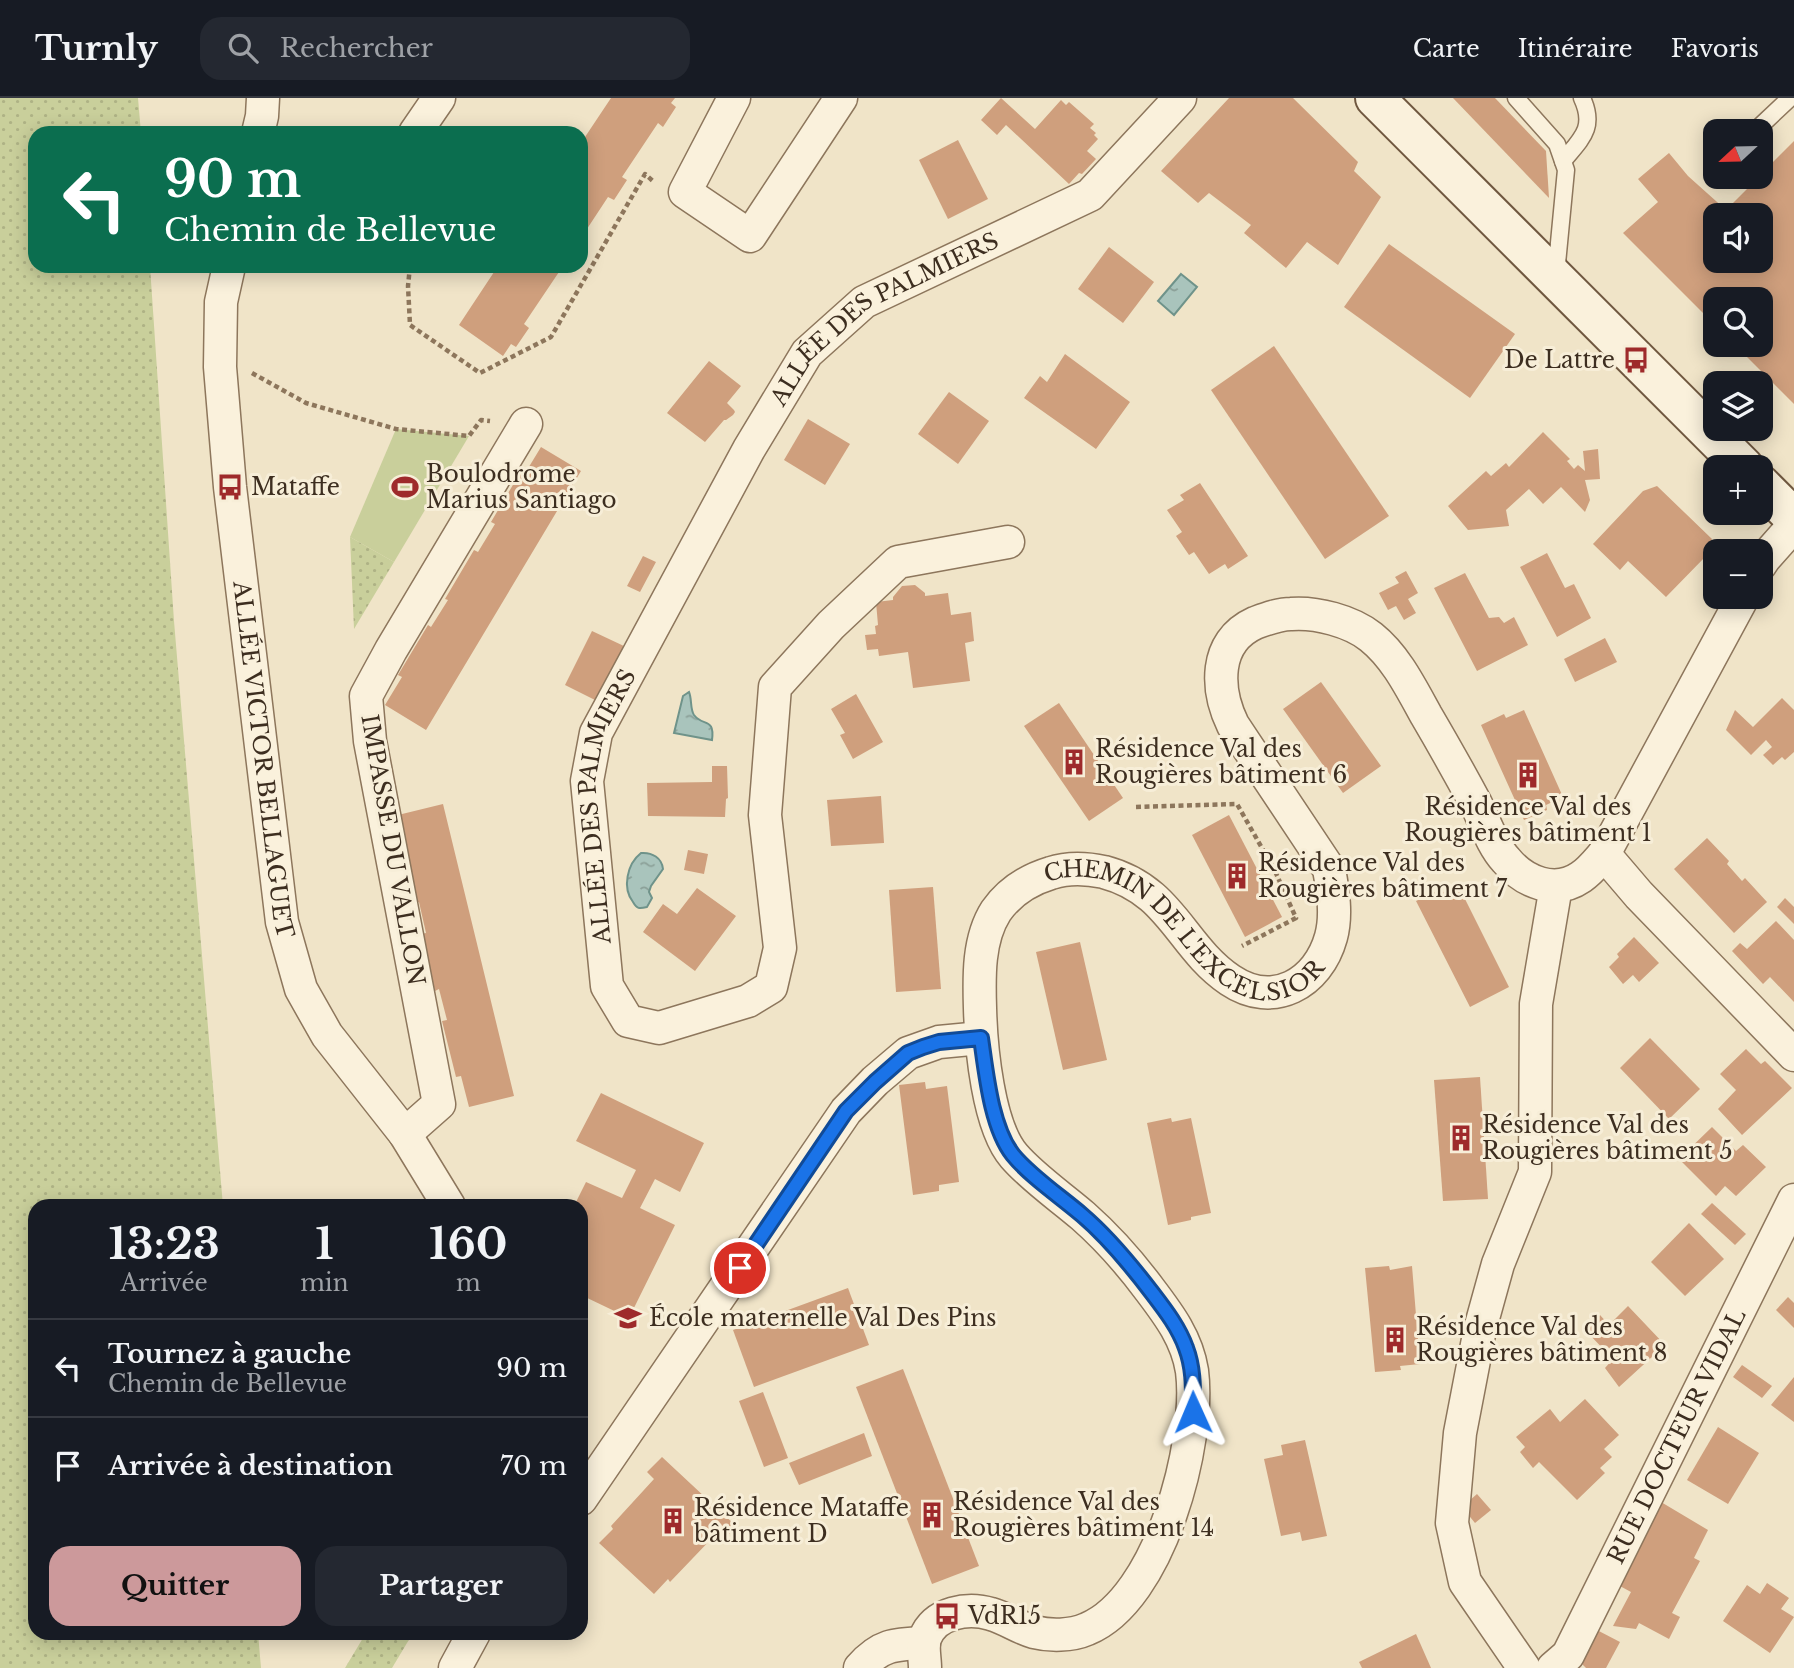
<!DOCTYPE html>
<html lang="fr">
<head>
<meta charset="utf-8">
<style>
  body { margin:0; font-family:"Libre Baskerville",serif; background:#242831; color:#f1f3f6; height:100vh; display:flex; flex-direction:column; font-size:26px; white-space:nowrap }
  * { box-sizing:border-box; margin:0 }
  p { font-size:23px; color:#9ea1a6 }
  .icon { flex:none; width:38px; height:38px; fill:none; stroke:currentColor; stroke-width:2; stroke-linecap:round; stroke-linejoin:round }
  .map { position:relative; flex:1; overflow:hidden }
  .panel { position:absolute; left:28px; top:1101px; width:560px; height:441px; display:flex; flex-direction:column; background:#171b24; border-radius:21px; box-shadow:0 4px 18px #0003 }
  .panel>* { flex:none }
  .top-card { position:absolute; left:28px; top:28px; width:560px; height:147px; border-radius:21px; box-shadow:0 4px 18px #0003; background:#0b6e4f; color:#fff; overflow:hidden }
  .needle { width:46px; rotate:248deg }
  .buttons { position:absolute; left:1703px; top:21px; display:grid; gap:14px }
  .buttons a { display:grid; place-items:center; width:70px; height:70px; border-radius:14px; background:#171b24; box-shadow:0 4px 18px #0003; font-size:35px }
  .pin { position:absolute; display:grid; place-items:center; width:60px; height:60px; color:#fff; margin:-30px; border:4px solid #fff; border-radius:50%; box-shadow:0 2px 7px #0007 }
  .me { position:absolute; width:77px; margin:-38px; rotate:359deg; stroke-linejoin:round; filter:drop-shadow(0 0 5px #0008) }
  .turn { display:flex; align-items:center; gap:24px; height:147px; padding:0 21px; font-size:32px }
  .turn .icon { width:91px; height:91px; stroke-width:2.5 }
  .turn b { display:block; font-size:49px; line-height:60px }
  .eta { display:flex; justify-content:space-evenly; align-items:center; height:119px; text-align:center }
  .eta b { font-size:42px; font-weight:700; line-height:49px }
  .primary-button { display:flex; gap:14px; margin-top:auto; padding:14px 21px }
  .primary-button a { flex:1; height:80px; border-radius:21px; background:#cc999b; color:#111; font-size:28px; font-weight:700; line-height:80px; text-align:center }
  .primary-button a+a { background:#242831; color:#f1f3f6 }
  ul { padding:0; list-style:none }
  li { display:flex; align-items:center; gap:21px; height:98px; padding:0 21px; border-top:2px solid #363941 }
  li div { flex:1 }
  li b { display:block; font-size:26px }
  li em { font-style:normal }
  header { display:flex; align-items:center; gap:42px; box-sizing:border-box; height:98px; padding:0 35px; background:#171b24; border-bottom:2px solid #363941 }
  header strong { font-size:33px }
  nav { display:flex; gap:38px; margin-inline-start:auto; font-size:24px }
  .search { width:490px; height:63px; background:#242831; display:flex; align-items:center; gap:18px; box-sizing:border-box; padding:0 24px; border-radius:21px; color:#9ea1a6; font-size:26px }
  .map>svg:first-child { display:block }
  .grass { fill:url(#grass-dots) }
  .garden { fill:#c9cf9b }
  .water { fill:url(#water-ripples); stroke:#6f938a; stroke-width:2 }
  .building { fill:#cf9f7d; fill-rule:evenodd }
  .lines { fill:none; stroke-linecap:round; stroke-linejoin:round }
  .lane-casing { stroke:#8d765c; stroke-width:19 }
  .street-casing { stroke:#8d765c; stroke-width:35 }
  .secondary-casing { stroke:#6f573f; stroke-width:42 }
  .path { stroke:#8d765c; stroke-width:4.5; stroke-dasharray:5 3.5; stroke-linecap:butt }
  .lane { stroke:#faf1dc; stroke-width:16 }
  .street { stroke:#faf1dc; stroke-width:32 }
  .secondary { stroke:#faf1dc; stroke-width:38 }
  .route-casing { stroke:#114b97; stroke-width:18 }
  .route { stroke:#1a73e8; stroke-width:12 }
  .labels { text-anchor:middle; stroke-width:6; stroke-linejoin:round; paint-order:stroke }
  .street-label { font-size:23px; fill:#3d2e20; stroke:#f7eed8 }
  .poi-label { font-size:23px; fill:#3d2e20; stroke:#f7eed8; text-anchor:start }
</style>
</head>
<body>
<header>
<strong>Turnly</strong>
<div class="search"><svg class="icon" aria-label="search" viewBox="0 0 24 24"><circle cx="10" cy="10" r="6"/><path d="M15 15l6 6"/></svg>Rechercher</div>
<nav><a>Carte</a><a>Itinéraire</a><a>Favoris</a></nav>
</header>
<div class="map">
<svg width="1794" height="1570" viewBox="0 0 1794 1570">
  <defs>
    <pattern id="grass-dots" width="8" height="8" patternUnits="userSpaceOnUse" patternTransform="scale(1.75)"><rect width="8" height="8" fill="#c9cf9b"/><path d="M2 2h.1M6 6h.1" fill="none" stroke="#aeb285" stroke-width="1.8" stroke-linecap="round"/></pattern>
    <pattern id="water-ripples" width="26" height="14" patternUnits="userSpaceOnUse" patternTransform="scale(1.75)"><rect width="26" height="14" fill="#a9c4bc"/><path d="M2 4q2-2 4 0t4 0M15 11q2-2 4 0t4 0" fill="none" stroke="#8ba098"/></pattern>
  </defs>
  <rect width="100%" height="100%" fill="#f0e4c8"/>
  <!-- grass -->
  <g class="grass">
    <path d="M0,0H138L141,35H35V168H150L174,523L223,1108H35V1535H258L261,1570H0Z"/>
    <path d="M350,439L394,464L354,531Z"/>
    <path d="M366,1535H413L392,1570H345Z"/>
  </g>
  <!-- garden -->
  <path class="garden" d="M396,331L469,338L394,464L350,439Z"/>
  <!-- water -->
  <g class="water">
    <path d="M1181,176L1197,189L1174,217L1158,203Z"/>
    <path d="M689,594C692,601 690,611 694,617C703,629 715,619 712,642L674,635L683,598Z"/>
    <path d="M641,755C652,754 662,760 663,771L651,788L649,794L652,800L647,809C639,811 637,811 633,804C622,790 627,766 641,755Z"/>
  </g>
  <!-- building -->
  <g class="building">
    <path d="M611,0H675L671,5L676,9L663,29L658,25L622,79L627,82L614,102L608,99L581,140V45Z"/>
    <path d="M1001,0L1035,31L1061,2L1066,7L1069,4L1094,26L1090,30L1096,35L1094,37L1098,41L1087,53L1096,61L1082,76L1079,75L1069,86L1006,27L997,37L981,22Z"/>
    <path d="M1229,0H1293L1358,64L1354,73L1381,99L1338,167L1307,144L1286,170L1244,135L1251,127L1209,95L1198,105L1161,73Z"/>
    <path d="M1453,0H1495L1546,53L1549,100Z"/>
    <path d="M958,42L988,101L948,121L919,62Z"/>
    <path d="M1794,43V306L1735,247H1760V201H1715V227L1623,135L1658,104L1638,81L1669,55L1688,78L1726,112L1759,79H1760V77ZM1715,117H1760V163H1715Z"/>
    <path d="M1389,146L1515,236L1470,300L1344,209Z"/>
    <path d="M1109,149L1154,184L1123,225L1078,191Z"/>
    <path d="M498,168H570L566,175L561,171L524,226L529,230L516,249L511,246L503,258L459,227Z"/>
    <path d="M1274,248L1389,418L1325,461L1211,292Z"/>
    <path d="M1065,256L1130,304L1096,351L1024,300L1040,278L1047,284Z"/>
    <path d="M709,263L741,288L727,305L734,312L735,314L733,317L726,322H724L705,344L667,315Z"/>
    <path d="M949,294L989,323L958,366L918,336Z"/>
    <path d="M808,321L850,346L825,387L784,362Z"/>
    <path d="M1543,334L1570,361L1567,363L1574,371L1578,367L1585,373L1583,353L1598,351L1600,381L1585,382L1590,402L1585,414L1561,389L1543,406L1529,391L1506,412L1509,428L1468,432L1448,408L1486,373L1491,378L1506,365L1509,369Z"/>
    <path d="M541,349L581,373L426,632L385,607L402,579L398,577L428,527L431,529L448,502L445,501L474,452L478,454L495,426L491,424L520,375L524,377Z"/>
    <path d="M1200,385L1248,458L1228,471L1225,466L1209,476L1194,454L1189,457L1176,438L1182,434L1167,412L1184,402L1180,397Z"/>
    <path d="M1657,388L1712,441L1706,458L1666,499L1628,463L1620,472L1593,446L1643,393Z"/>
    <path d="M1547,455L1565,490L1574,486L1591,520L1557,539L1520,469Z"/>
    <path d="M643,458L656,464L640,494L627,488Z"/>
    <path d="M1406,473L1418,495L1408,501L1416,515L1404,522L1396,508L1388,512L1379,495L1399,485L1395,479Z"/>
    <path d="M1465,475L1489,520L1499,519L1504,525L1514,519L1528,547L1477,573L1434,490Z"/>
    <path d="M915,487L925,495V498L948,495L951,517L971,514L974,543L965,545L970,583L913,590L908,554L879,558L878,551L867,552L865,537L876,536L875,528L878,527L876,504L893,502V499L902,488Z"/>
    <path d="M592,533L626,549L599,604L565,587Z"/>
    <path d="M1605,540L1617,564L1575,584L1564,561Z"/>
    <path d="M1321,584L1381,668L1343,695L1283,611Z"/>
    <path d="M856,596L883,644L853,661L840,637L845,635L831,611Z"/>
    <path d="M1782,600L1794,612V654L1785,662L1782,659L1773,667L1763,657L1772,649L1766,642L1751,657L1726,632L1735,612L1753,629Z"/>
    <path d="M1059,605L1123,700L1089,723L1024,628Z"/>
    <path d="M1524,612L1563,699L1546,707L1547,712L1524,722L1481,627L1504,616L1506,620Z"/>
    <path d="M712,668H727L728,700L726,701L725,719L648,718L647,685L712,684Z"/>
    <path d="M881,698L884,745L831,748L827,702Z"/>
    <path d="M443,706L514,998L469,1009L461,978L456,979L442,923L447,922L439,891L435,893L421,836L426,835L419,804L415,806L398,717Z"/>
    <path d="M1229,717L1282,819L1245,839L1192,737Z"/>
    <path d="M1707,740L1729,763L1727,766L1742,783L1745,780L1767,804L1734,835L1674,771Z"/>
    <path d="M688,752L708,756L704,776L684,772Z"/>
    <path d="M1458,787L1509,889L1470,909L1416,803L1439,792L1441,795Z"/>
    <path d="M933,789L941,891L896,894L889,792Z"/>
    <path d="M697,790L736,818L695,873L643,834L663,806L677,816Z"/>
    <path d="M1785,800L1794,809V826L1777,809Z"/>
    <path d="M1776,823L1794,842V904L1770,879L1763,886L1732,853L1740,845L1747,851Z"/>
    <path d="M1634,839L1659,865L1639,884L1633,877L1623,886L1609,869L1619,859L1617,856Z"/>
    <path d="M1080,844L1107,962L1063,972L1036,854Z"/>
    <path d="M1650,940L1700,991L1669,1021L1620,970Z"/>
    <path d="M1746,951L1761,966L1765,963L1792,990L1742,1037L1718,1011L1736,992L1720,976Z"/>
    <path d="M1480,979L1488,1101L1443,1103L1434,982Z"/>
    <path d="M925,984L926,991L947,988L959,1084L939,1087V1093L913,1097L899,987Z"/>
    <path d="M601,995L704,1045L680,1094L655,1081L640,1110L675,1127L629,1220L581,1197V1108H574L586,1084L622,1100L636,1072L576,1043Z"/>
    <path d="M1171,1020L1172,1024L1191,1020L1211,1115L1191,1119V1122L1168,1127L1147,1025Z"/>
    <path d="M1712,1029L1736,1053L1743,1047L1766,1069L1736,1098L1725,1088L1716,1098L1679,1061Z"/>
    <path d="M1712,1105L1746,1136L1735,1147L1701,1116Z"/>
    <path d="M1689,1125L1724,1161L1685,1198L1651,1164Z"/>
    <path d="M1389,1168L1390,1172L1412,1168L1420,1266L1400,1268L1401,1272L1375,1274L1365,1170Z"/>
    <path d="M848,1190L869,1247L754,1289L733,1232Z"/>
    <path d="M1788,1199L1794,1205V1230L1776,1212Z"/>
    <path d="M1628,1208L1665,1247L1619,1289L1605,1270L1613,1261L1585,1232L1600,1217L1609,1227Z"/>
    <path d="M1742,1267L1772,1288L1762,1300L1733,1279Z"/>
    <path d="M903,1271L979,1468L932,1486L856,1289Z"/>
    <path d="M1794,1279V1324L1771,1307Z"/>
    <path d="M763,1294L788,1360L764,1369L739,1303Z"/>
    <path d="M1585,1301L1619,1337L1604,1351L1612,1359L1600,1370L1605,1375L1577,1402L1539,1364L1533,1370L1520,1354L1525,1349L1516,1339L1550,1311L1560,1324Z"/>
    <path d="M1718,1329L1759,1355L1728,1406L1687,1382Z"/>
    <path d="M864,1335L872,1358L799,1387L789,1365Z"/>
    <path d="M1305,1342L1327,1438L1302,1443L1300,1434L1281,1438L1264,1361L1283,1357L1281,1347Z"/>
    <path d="M662,1359L736,1428L723,1443L715,1437L670,1484L668,1481L654,1496L599,1445L613,1431L611,1428L654,1381L647,1374Z"/>
    <path d="M1477,1396L1491,1412L1475,1425L1462,1409Z"/>
    <path d="M1661,1404L1708,1432L1694,1460L1700,1463L1672,1515L1680,1519L1669,1541L1639,1525L1636,1531L1613,1528L1631,1494L1618,1487Z"/>
    <path d="M1767,1485L1789,1500L1781,1511L1794,1519L1770,1555L1723,1523L1747,1487L1760,1496Z"/>
    <path d="M1595,1531L1620,1544L1606,1570H1586L1579,1563Z"/>
    <path d="M1416,1536L1431,1570H1362L1359,1564Z"/>
  </g>
  <g class="lines">
    <!-- lane casing -->
    <g class="lane-casing">
      <g id="lane">
        <path d="M1516,0L1557,46L1566,72L1556,176"/>
        <path d="M1755,33L1790,0"/>
        <path d="M1563,63C1581,41 1596,30 1582,0"/>
      </g>
    </g>
    <!-- street casing -->
    <g class="street-casing">
      <g id="street">
        <path d="M734,0L685,94L750,138L841,0"/>
        <path d="M258,35L262,18L263,0"/>
        <path d="M415,35L439,0"/>
        <path id="s1" d="M229,168L221,204L220,269L230,389L282,824L301,891L327,937L405,1036L449,1108"/>
        <path id="s2" d="M1008,444L898,464L831,527L775,589L765,717L780,850L771,889L748,903L659,930L628,923L607,888L587,683L596,635L749,351L807,255L864,204L1090,97L1180,0"/>
        <path d="M1760,467L1764,461L1794,427"/>
        <path d="M1604,756L1639,797L1794,957"/>
        <path d="M405,1036L439,1006L370,643L366,598L391,552L526,326"/>
        <path d="M581,1401L846,1013L875,983L908,955L939,944L981,940"/>
        <path d="M455,1570L474,1535"/>
        <path d="M860,1570C880,1547 894,1546 924,1545"/>
        <path id="s3" d="M925,1570C925,1560 922,1549 925,1540C935,1514 968,1509 991,1516C1006,1520 1019,1530 1034,1534C1050,1538 1071,1538 1087,1531C1160,1501 1201,1344 1192,1273C1187,1241 1169,1217 1150,1192C1130,1165 1109,1141 1083,1118C1061,1099 1033,1080 1014,1058C988,1028 981,949 980,910C979,879 978,841 996,813C1010,793 1028,782 1051,775C1069,769 1086,770 1104,774C1172,792 1180,848 1230,882C1273,911 1318,886 1331,839C1337,817 1333,793 1329,771L1233,627C1216,592 1213,544 1255,525C1266,521 1279,516 1291,516C1316,514 1351,523 1371,539C1396,559 1411,590 1426,617C1443,646 1460,676 1476,706C1485,724 1492,747 1506,762C1524,784 1555,797 1581,779C1590,773 1597,764 1604,756L1743,499"/>
        <path d="M1524,1570L1465,1484L1452,1425L1460,1335L1480,1231L1498,1166L1535,1074L1536,906L1556,788"/>
        <path id="s4" d="M1553,1570L1568,1557L1794,1102"/>
      </g>
    </g>
    <!-- secondary casing -->
    <g class="secondary-casing">
      <g id="secondary">
        <path d="M1375,0L1744,369"/>
        <path d="M1760,386L1794,420"/>
      </g>
    </g>
    <!-- path -->
    <g class="path">
      <path d="M410,168L408,188L410,227L480,275L551,239L645,76L654,84"/>
      <path d="M252,275L306,305L396,331L469,338L481,322L490,323"/>
      <path d="M1136,709L1237,706L1275,773L1296,820L1242,848"/>
    </g>
    <!-- lane -->
    <use href="#lane" class="lane"/>
    <!-- street -->
    <use href="#street" class="street"/>
    <!-- secondary -->
    <use href="#secondary" class="secondary"/>
  </g>
  <g class="lines">
    <!-- route casing -->
    <g class="route-casing">
      <path id="route" d="M740,1170L846,1013L875,984L908,955L923,949L939,944L981,940C986,974 991,1029 1013,1057C1030,1078 1061,1099 1082,1117C1109,1140 1131,1167 1153,1196C1166,1213 1179,1230 1186,1250C1194,1271 1193,1292 1193,1314"/>
    </g>
    <!-- route -->
    <use href="#route" class="route"/>
  </g>
  <!-- icons -->
  <defs>
    <g id="bus-bare" transform="scale(2.1)"><path d="M-5-6H5V4H4V6H2V4H-2V6H-4V4H-5ZM-3.5-4V0h7V-4ZM-3.5 1.2v1.5H-2V1.2ZM2 1.2v1.5H3.5V1.2Z" fill="#9e2a2b" stroke="#f7eed8" stroke-width="2.5" paint-order="stroke"/></g>
    <g id="stadium-bare" transform="scale(2.1)"><path d="M0-5a6.5 5 0 1 0 0 10a6.5 5 0 1 0 0-10ZM-3.5-1.8h7v3.6h-7Z" fill="#9e2a2b" stroke="#f7eed8" stroke-width="2.5" paint-order="stroke"/></g>
    <g id="building-bare" transform="scale(2.1)"><path d="M-4-6H4V6H1V3H-1V6H-4ZM-2.5-4.3h1.7v1.8h-1.7ZM.8-4.3h1.7v1.8H.8ZM-2.5-1h1.7V.8h-1.7ZM.8-1h1.7V.8H.8Z" fill="#9e2a2b" stroke="#f7eed8" stroke-width="2.5" paint-order="stroke"/></g>
    <g id="school-bare" transform="scale(2.1)"><path d="M0-5L7-2L0 1L-7-2ZM-4 1L0 2.5L4 1V4Q0 6-4 4Z" fill="#9e2a2b" stroke="#f7eed8" stroke-width="2.5" paint-order="stroke"/></g>
  </defs>
  <g fill-rule="evenodd">
    <use href="#bus-bare" x="1636" y="262"/>
    <use href="#bus-bare" x="230" y="389"/>
    <use href="#stadium-bare" x="405" y="389"/>
    <use href="#building-bare" x="1074" y="664"/>
    <use href="#building-bare" x="1528" y="677"/>
    <use href="#building-bare" x="1237" y="778"/>
    <use href="#building-bare" x="1461" y="1040"/>
    <use href="#school-bare" x="628" y="1220"/>
    <use href="#building-bare" x="1395" y="1242"/>
    <use href="#building-bare" x="932" y="1417"/>
    <use href="#building-bare" x="673" y="1423"/>
    <use href="#bus-bare" x="947" y="1518"/>
  </g>
  <g class="labels">
    <!-- street labels -->
    <g class="street-label">
      <text dy="8" stroke="none"><textPath href="#s2" startOffset="1554">ALLÉE DES PALMIERS</textPath></text>
      <text dy="8" stroke="none"><textPath href="#s1" startOffset="497">ALLÉE VICTOR BELLAGUET</textPath></text>
      <text dy="8" stroke="none"><textPath href="#s2" startOffset="966">ALLÉE DES PALMIERS</textPath></text>
      <text transform="translate(393 752) rotate(80)" y="8">IMPASSE DU VALLON</text>
      <text dy="8" stroke="none"><textPath href="#s3" startOffset="1264">CHEMIN DE L'EXCELSIOR</textPath></text>
      <text dy="8" stroke="none"><textPath href="#s4" startOffset="264">RUE DOCTEUR VIDAL</textPath></text>
    </g>
    <!-- poi labels -->
    <g class="poi-label">
      <text x="1615" y="270" text-anchor="end">De Lattre</text>
      <text x="426" y="384">Boulodrome<tspan x="426" dy="26">Marius Santiago</tspan></text>
      <text x="251" y="397">Mataffe</text>
      <text x="1095" y="659">Résidence Val des<tspan x="1095" dy="26">Rougières bâtiment 6</tspan></text>
      <text x="1528" y="717" text-anchor="middle">Résidence Val des<tspan x="1528" dy="26">Rougières bâtiment 1</tspan></text>
      <text x="1258" y="773">Résidence Val des<tspan x="1258" dy="26">Rougières bâtiment 7</tspan></text>
      <text x="1482" y="1035">Résidence Val des<tspan x="1482" dy="26">Rougières bâtiment 5</tspan></text>
      <text x="649" y="1228">École maternelle Val Des Pins</text>
      <text x="1416" y="1237">Résidence Val des<tspan x="1416" dy="26">Rougières bâtiment 8</tspan></text>
      <text x="953" y="1412">Résidence Val des<tspan x="953" dy="26">Rougières bâtiment 14</tspan></text>
      <text x="694" y="1418">Résidence Mataffe<tspan x="694" dy="26">bâtiment D</tspan></text>
      <text x="968" y="1526">VdR15</text>
    </g>
  </g>
</svg>
<div class="buttons">
<a><svg class="needle" viewBox="-14 -14 28 28"><path d="M0-13l5 13h-10z" fill="#e53935"/><path d="M0 13l5-13h-10z" fill="#9ea1a6"/></svg></a>
<a><svg class="icon" aria-label="sound" viewBox="0 0 24 24"><path d="M4 9h4l5-4v14l-5-4H4zM17 9q2 3 0 6"/></svg></a>
<a><svg class="icon" aria-label="search" viewBox="0 0 24 24"><circle cx="10" cy="10" r="6"/><path d="M15 15l6 6"/></svg></a>
<a><svg class="icon" aria-label="layers" viewBox="0 0 24 24"><path d="M12 4l9 5-9 5-9-5zM3 14l9 5 9-5"/></svg></a>
<a>+</a>
<a>−</a>
</div>
<div class="pin" style="left:740px;top:1170px;background:#d93025"><svg class="icon" aria-label="arrive" viewBox="0 0 24 24"><path d="M6 21V4h12l-3 4 3 4H6"/></svg></div>
<svg class="me" style="left:1193px;top:1314px" viewBox="-20 -20 40 40"><path d="M0-17L14 15 0 8-14 15z" fill="#1a73e8" stroke="#fff" stroke-width="4"/></svg>
<div class="top-card">
<div class="turn"><svg class="icon" aria-label="left" viewBox="0 0 24 24"><path d="M17 20v-9H6M10 6l-5 5 5 5"/></svg><div><b>90 m</b>Chemin de Bellevue</div></div>
</div>
<section class="panel">
<div class="eta">
<div><b>13:23</b><p>Arrivée</p></div>
<div><b>1</b><p>min</p></div>
<div><b>160</b><p>m</p></div>
</div>
<ul>
<li><svg class="icon" aria-label="left" viewBox="0 0 24 24"><path d="M17 20v-9H6M10 6l-5 5 5 5"/></svg><div><b>Tournez à gauche</b><p>Chemin de Bellevue</p></div><em>90 m</em></li>
<li><svg class="icon" aria-label="arrive" viewBox="0 0 24 24"><path d="M6 21V4h12l-3 4 3 4H6"/></svg><div><b>Arrivée à destination</b></div><em>70 m</em></li>
</ul>
<div class="primary-button"><a>Quitter</a><a>Partager</a></div>
</section>
</div>
</body>
</html>
